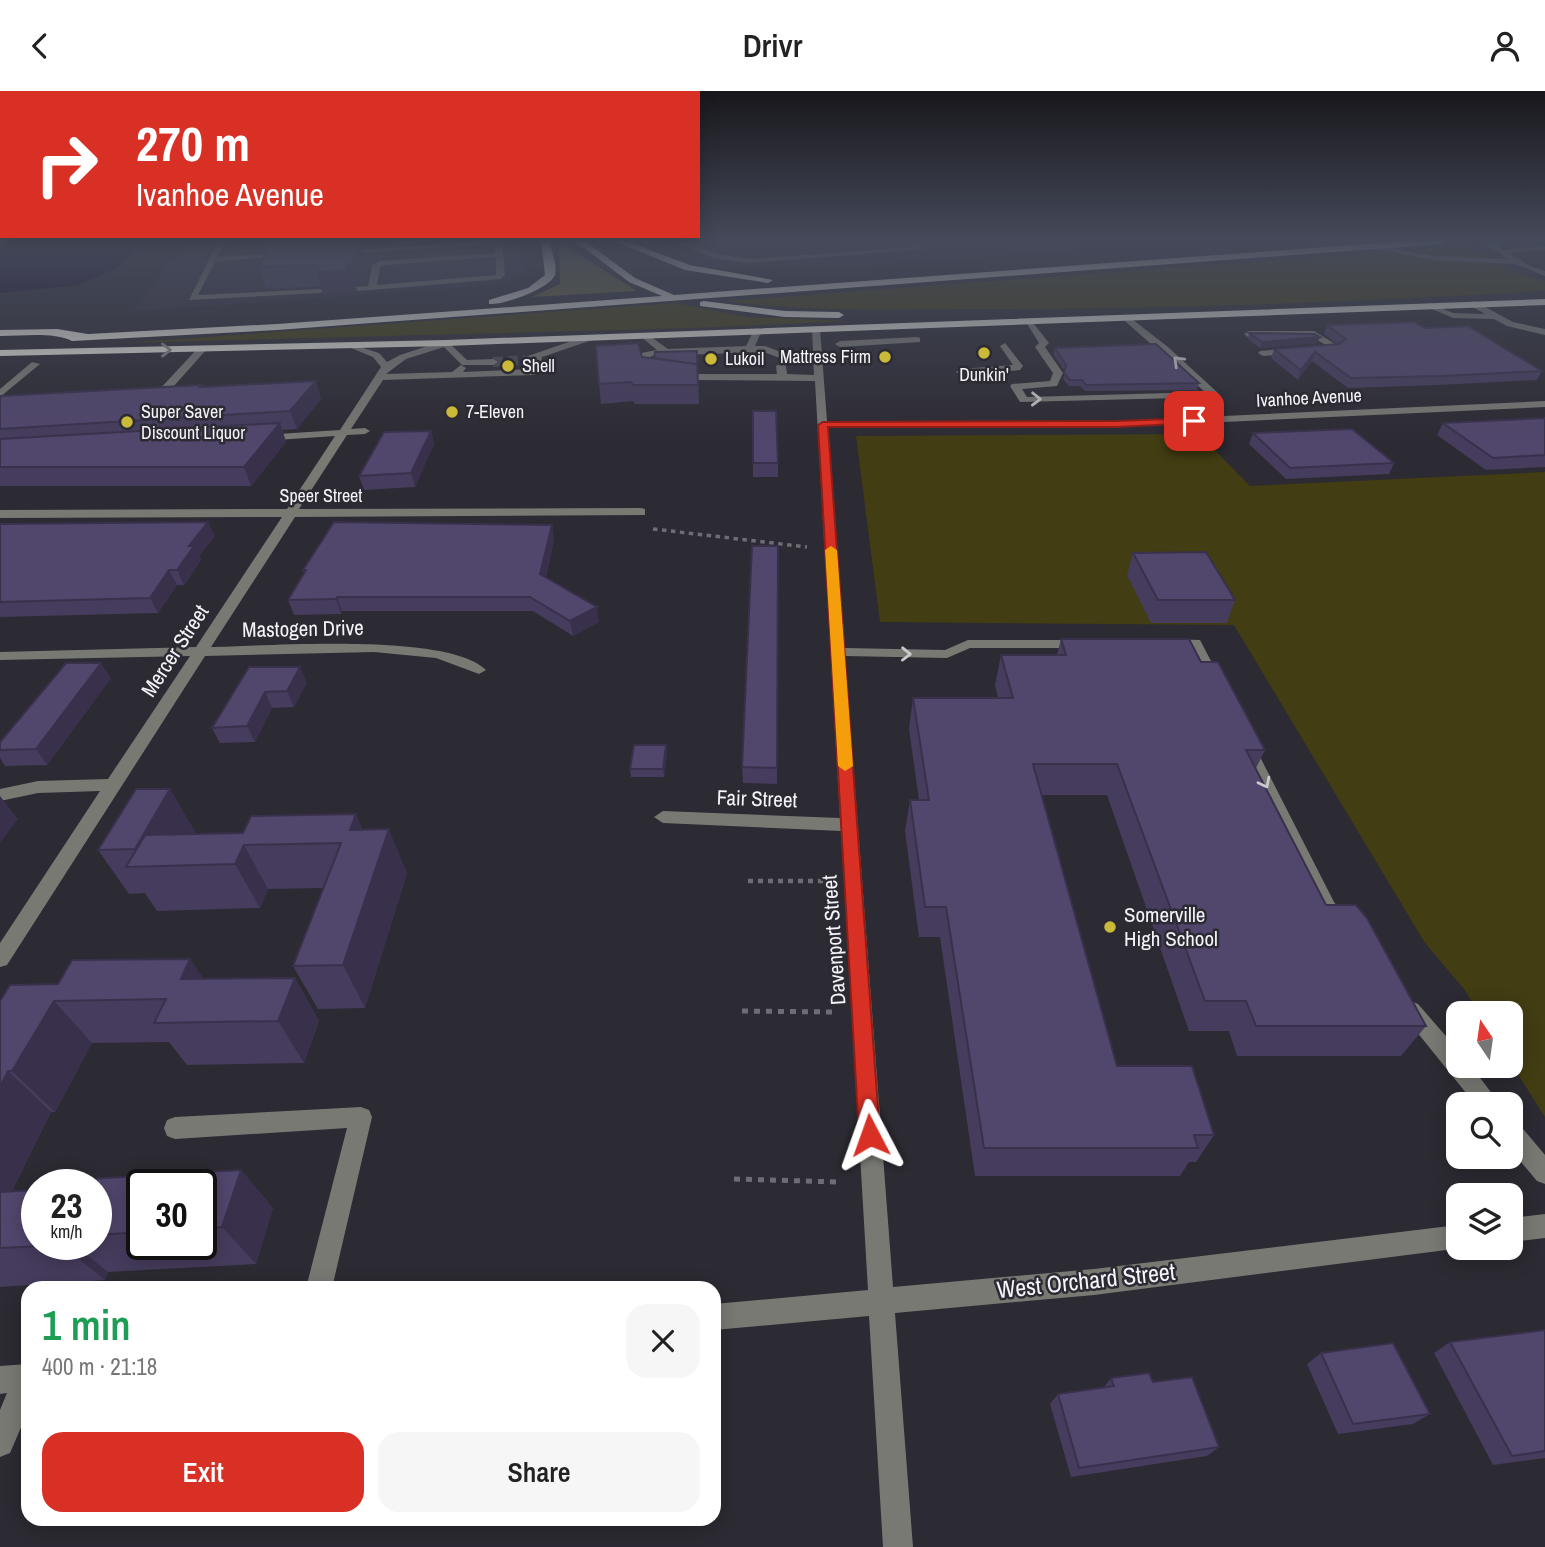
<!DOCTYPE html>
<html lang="en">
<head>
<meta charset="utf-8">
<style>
  body { margin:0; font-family:"Archivo Narrow",sans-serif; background:#f6f6f6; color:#222; height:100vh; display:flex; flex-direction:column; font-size:26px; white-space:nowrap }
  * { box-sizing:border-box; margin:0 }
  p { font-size:23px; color:#767676 }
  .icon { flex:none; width:38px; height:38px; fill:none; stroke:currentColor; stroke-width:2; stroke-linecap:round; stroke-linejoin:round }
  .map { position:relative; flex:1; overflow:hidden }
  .side { position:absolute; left:21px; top:1190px; width:700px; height:245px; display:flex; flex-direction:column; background:#fff; border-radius:21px; box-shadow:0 4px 18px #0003 }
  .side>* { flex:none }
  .banner { position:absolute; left:0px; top:0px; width:700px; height:147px; box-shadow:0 4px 18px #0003; background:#d93025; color:#fff; overflow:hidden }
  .needle { width:46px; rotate:347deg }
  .fabs { position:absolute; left:1446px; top:910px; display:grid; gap:14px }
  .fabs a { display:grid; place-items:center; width:77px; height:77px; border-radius:14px; background:#fff; box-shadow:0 4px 18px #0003; font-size:35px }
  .speed { position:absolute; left:21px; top:1078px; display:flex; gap:14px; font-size:35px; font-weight:700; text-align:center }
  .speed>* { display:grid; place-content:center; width:91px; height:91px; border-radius:50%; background:#fff; box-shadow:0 4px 18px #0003; line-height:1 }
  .speed small { font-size:18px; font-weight:400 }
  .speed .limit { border:4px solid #111; border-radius:10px; background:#fff; color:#111 }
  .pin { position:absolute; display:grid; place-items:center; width:60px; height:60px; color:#fff; margin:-30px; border-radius:14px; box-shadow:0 4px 10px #0006 }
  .me { position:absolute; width:77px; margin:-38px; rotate:356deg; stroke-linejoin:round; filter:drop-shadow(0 0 5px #0008) }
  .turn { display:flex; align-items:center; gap:24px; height:147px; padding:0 21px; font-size:32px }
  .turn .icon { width:91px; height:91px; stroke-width:2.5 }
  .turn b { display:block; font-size:49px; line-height:60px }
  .round { display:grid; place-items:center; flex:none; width:74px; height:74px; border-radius:21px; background:#f6f6f6 }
  .overview { display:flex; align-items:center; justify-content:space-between; height:119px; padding:0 21px }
  h1 { font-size:42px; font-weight:600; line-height:52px; color:#1e9e55 }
  .primary-button { display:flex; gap:14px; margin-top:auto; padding:14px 21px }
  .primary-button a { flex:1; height:80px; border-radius:21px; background:#d93025; color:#fff; font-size:28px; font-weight:600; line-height:80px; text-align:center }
  .primary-button a+a { background:#f6f6f6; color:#222 }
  header { display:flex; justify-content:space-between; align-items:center; height:91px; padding:0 21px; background:#fff; font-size:32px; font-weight:600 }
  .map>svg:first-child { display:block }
  .built { fill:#353140 }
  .green { fill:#423d12 }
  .forest { fill:#666134 }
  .water { fill:#180b2c }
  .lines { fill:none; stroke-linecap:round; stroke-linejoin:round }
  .minor-tunnel { stroke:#4a4850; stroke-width:10; stroke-dasharray:10 5; stroke-linecap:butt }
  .path-far2 { stroke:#6e6c74; stroke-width:3.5; stroke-dasharray:4.5 4.5; stroke-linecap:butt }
  .path-far1 { stroke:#6e6c74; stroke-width:4.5; stroke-dasharray:5 5; stroke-linecap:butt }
  .path { stroke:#6e6c74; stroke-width:5; stroke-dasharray:6 6; stroke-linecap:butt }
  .minor { fill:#797974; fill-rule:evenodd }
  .highway { fill:#e6e5da; fill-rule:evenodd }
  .wall { fill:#463c5d; fill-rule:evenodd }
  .shaded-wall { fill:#39314c }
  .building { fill:#51466c; stroke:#39314c; stroke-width:2 }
  .oneway { stroke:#898886 }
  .oneway2 { stroke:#cac9cb }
  .route { fill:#d93025; stroke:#8d1f18; stroke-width:2 }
  .slow { fill:#f59e0b }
  .poi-dot { fill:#c9ba3a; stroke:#2c2a32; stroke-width:2.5 }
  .labels { text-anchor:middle; stroke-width:5; stroke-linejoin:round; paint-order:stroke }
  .far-poi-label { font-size:18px; fill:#f5f4fa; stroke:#2c2a32; text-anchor:start }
  .far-street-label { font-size:18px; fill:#f5f4fa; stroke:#2c2a32 }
  .street-label { font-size:21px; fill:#f5f4fa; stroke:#2c2a32 }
  .poi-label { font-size:21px; fill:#f5f4fa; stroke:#2c2a32; text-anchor:start }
  .near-street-label { font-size:24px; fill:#f5f4fa; stroke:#2c2a32 }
</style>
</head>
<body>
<header><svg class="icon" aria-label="back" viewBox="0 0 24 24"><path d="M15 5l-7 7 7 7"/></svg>Drivr<svg class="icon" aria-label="person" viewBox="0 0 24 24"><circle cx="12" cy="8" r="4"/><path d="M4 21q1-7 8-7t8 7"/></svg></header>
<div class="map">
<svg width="1545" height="1456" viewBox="0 0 1545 1456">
  <rect width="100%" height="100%" fill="#2c2a32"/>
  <!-- built -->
  <g class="built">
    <path d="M185,150H518L525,180L497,194L133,220Z"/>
    <path d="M643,150H1067L1078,159L837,176H715Z"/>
  </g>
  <!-- green -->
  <g class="green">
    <path d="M1466,155L1510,180L1545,190V200C1361,211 1178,218 994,218C903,218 813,222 724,210Z"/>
    <path d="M675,212L747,226L850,230L692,237L124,252Z"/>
    <path d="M1199,343L1250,395L1545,381V1026L1510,971V922H1479L1464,898L1425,852L1234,534L880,531L856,345Z"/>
  </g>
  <!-- forest -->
  <path class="forest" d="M559,151L637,200L532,206L560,193Z"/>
  <!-- water -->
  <path class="water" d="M0,150H146L117,177L79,194L0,202Z"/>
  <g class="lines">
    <!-- minor-tunnel -->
    <path class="minor-tunnel" d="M493,271L525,269"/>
    <!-- path-far2 -->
    <path class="path-far2" d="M653,438L807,456"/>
    <!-- path-far1 -->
    <path class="path-far1" d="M748,790H827"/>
    <!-- path -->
    <g class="path">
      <path d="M742,920L832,921"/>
      <path d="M734,1088L840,1091"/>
    </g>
    <!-- minor -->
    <g class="minor">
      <path d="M218,150H226L217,166L285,162L289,164L215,171L198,204L320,198L324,200L320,202L189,209Z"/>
      <path d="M480,150H502L505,184L501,188L358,200L355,196L368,195L372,175L380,170L495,162V153L341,163L337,161ZM496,166V184L377,194L380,176L384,174Z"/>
      <path d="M672,150H683L718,163L749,168L915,156L909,150H917L925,158L749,172L714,167Z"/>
      <path d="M1493,150L1503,159L1545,155V159L1509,162L1530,175L1545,180V185L1516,173L1432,169L1363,155L1367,153L1432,165L1508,168L1482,151Z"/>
      <path d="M1474,210L1513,231L1545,238V244L1507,235L1494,228L1453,227L1425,215L1429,212L1453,222L1485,223L1471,215Z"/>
      <path d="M1128,225L1168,256L1218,302V306L1020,311L1010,295L1012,293L1050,290L1053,282L1035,256L1039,252L1026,231L1030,228L1049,252L1045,256L1063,282L1057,295L1022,298L1027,306L1205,301L1125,230Z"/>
      <path d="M816,235L820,238L827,330H1117L1545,310V316L1117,336H828L845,557L945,559L968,549H1084L1091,553L1084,557H970L947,567L845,565L893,1196L1094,1178L1458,1134V1157H1462L1094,1204L895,1222L913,1456H883L869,1225L714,1239V1213L868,1199L841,740L663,732L654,726L663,720L840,727L815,290L699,289L644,282L641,262L657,259L640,245L647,243L668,258L746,255L753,241L757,238L761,241L755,255H765L781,261L813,260L812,238ZM764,261L780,267L813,266L814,284L787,283L786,275L781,272L776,275L777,283H699L652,278L651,265Z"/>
      <path d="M1314,240L1340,256L1335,259L1263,265L1258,262L1260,260L1326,254L1312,246H1248L1244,243L1248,240Z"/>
      <path d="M589,244L592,245V249L542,266L539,281L534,284L383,289L351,338L365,337L370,340L365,343L347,344L299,418L641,417L645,418V424L295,426L211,556C267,555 449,541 486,579L479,583L436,567L374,561L205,565L7,874L0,876V852L100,700L38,702L0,710V698L38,690L108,688L190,565L0,569V561L196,556L282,426L0,427V419L287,418L335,345L262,350L257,347L262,344L340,339L381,276L373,266L351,257V253L379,262L387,271L400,264L446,249L467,269L493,268L498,271L493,274H462L444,256L406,268L386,283L452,281L461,274L466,277L463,281L530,278L532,270H525V266Z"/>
      <path d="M917,246L920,247V251L840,256L835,253L840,250Z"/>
      <path d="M1005,252L1023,275L1020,279L961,284L956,281L961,278L1013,274L1000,255Z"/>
      <path d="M198,257L206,259L165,305H157V301Z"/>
      <path d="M32,271L40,273L0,306V298Z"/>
      <path d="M1168,548L1200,549L1222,591L1219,594H1209L1190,556L1163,555L1161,552Z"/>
      <path d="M1247,651L1255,656L1334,811L1350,832L1347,837C1332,842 1324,828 1317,816L1239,656Z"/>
      <path d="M1411,910L1418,913L1458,959V975H1471L1500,1013H1475L1404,925L1401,919L1404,913Z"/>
      <path d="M361,1016L369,1019L372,1026L332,1197H306L347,1037L175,1048L167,1045L164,1037L167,1029L175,1026Z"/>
      <path d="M1510,1029L1518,1032L1545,1064V1093L1537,1090L1510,1058Z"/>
      <path d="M1545,1123V1147L1510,1151V1127Z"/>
      <path d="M28,1273V1320L10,1362L0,1366V1319L7,1302L0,1303V1275Z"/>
    </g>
    <!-- highway -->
    <g class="highway">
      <path d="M541,150H549C551,159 558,175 555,184C549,198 504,214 489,213V209L528,197L545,184Z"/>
      <path d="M575,150H585L635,187L674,204L1407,150H1446L1442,153L277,239L72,250C54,241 24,245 0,245V239L57,238L88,243L277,233L662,205L629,191Z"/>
      <path d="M614,150H626L690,174L773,189L768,192L685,179Z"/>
      <path d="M1545,208V214L446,255L0,265V259L446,249Z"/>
      <path d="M704,210L785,220L839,221L844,224L839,227L785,226L700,215V211Z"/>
    </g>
  </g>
  <!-- wall -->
  <g class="wall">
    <path d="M270,150L428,151L362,155L364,164L358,194L353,196L354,201L323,203L321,196L320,195L266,198L259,176Z"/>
    <path d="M940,150H1051L1050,153L949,160Z"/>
    <path d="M1327,234L1425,237L1542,280L1537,289L1438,294L1348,297L1312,270L1298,289L1271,267L1274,258L1337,253L1324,243Z"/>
    <path d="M1249,242L1320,246L1317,252L1260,257L1248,248Z"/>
    <path d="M1055,257L1199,292L1197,299L1085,300L1080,295H1069L1063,288L1065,280L1053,263Z"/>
    <path d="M697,260L699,313H635L633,310L601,313L599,293L642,266L654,267Z"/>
    <path d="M202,294L203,296L321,308L297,338L282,339L286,351L251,395H0V305Z"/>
    <path d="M753,320L778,372V386H753Z"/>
    <path d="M1545,327V376L1486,379L1437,344L1443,332Z"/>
    <path d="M431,340L434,353L415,396L364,399L359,385Z"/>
    <path d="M1253,342L1394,372L1389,383L1286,388L1249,353Z"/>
    <path d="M0,433L215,445L199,465L201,469L184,494H177L158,522L0,526Z"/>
    <path d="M552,434L554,449L546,486L599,531L573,545L533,520H342L341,523L294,524L288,509L304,482L303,479Z"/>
    <path d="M778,455L777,693L743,692L742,676Z"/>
    <path d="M1133,462L1235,509L1227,532H1151L1127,484Z"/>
    <path d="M1061,548L1201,571L1265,659L1256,677L1326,814L1426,935L1401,965H1237L1229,940H1189L1107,704H1042L1117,975L1214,1044L1196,1071H1189L1180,1085H975L940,846H919L905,740L910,709H919L909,638L913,607H998L995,594L1001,564H1057Z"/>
    <path d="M249,576L307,591L294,616L272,617L255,651L220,652L212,637Z"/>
    <path d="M111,587L47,674L5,675L0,667V651Z"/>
    <path d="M666,654L667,662L664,686H631L630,678Z"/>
    <path d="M170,698L196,743L362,739L407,782L365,917L318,918L293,875L323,797L268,798L260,817L157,820L145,802L129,803L98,759Z"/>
    <path d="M295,887L319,930L304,972L187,974L169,951L92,952L55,1021H51L12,1100L37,1153H96V1094L241,1079L273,1117L256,1173L108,1181L105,1189L0,1196V910L58,893L204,888ZM142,1094H201V1153H142Z"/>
    <path d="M1545,1239V1367L1493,1374L1434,1262L1450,1251Z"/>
    <path d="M1321,1262L1430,1323L1413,1333L1338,1343L1307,1273Z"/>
    <path d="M1111,1287L1153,1291L1219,1356L1207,1365L1071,1386L1050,1313L1058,1303L1104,1296Z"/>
  </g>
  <!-- shaded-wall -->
  <g class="shaded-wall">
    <path d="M278,150H428L362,155L364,164L358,194L353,196L354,201L323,203L317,181L347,179Z"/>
    <path d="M951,150H1051L1050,153L949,160Z"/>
    <path d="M1320,246L1317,252L1260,257L1262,251Z"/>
    <path d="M1315,261L1312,270L1298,289L1301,279Z"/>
    <path d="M316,290L321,308L297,338L290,320Z"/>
    <path d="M280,332L286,351L251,395L244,376Z"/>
    <path d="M431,340L434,353L415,396L411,382Z"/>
    <path d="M208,431L215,445L199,465L201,469L184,494L177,479L189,455Z"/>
    <path d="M552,434L554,449L543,498L540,483Z"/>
    <path d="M169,479L177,494L158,522L150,507Z"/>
    <path d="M337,506L342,520L341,523L336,508Z"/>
    <path d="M597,516L599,531L573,545L570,530Z"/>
    <path d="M101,572L111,587L47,674L36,658Z"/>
    <path d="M300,576L307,591L294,616L287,600Z"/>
    <path d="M265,601L272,617L255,651L247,635Z"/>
    <path d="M666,654L667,662L664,686L663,678Z"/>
    <path d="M170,698L196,742L179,774L146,775L135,758Z"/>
    <path d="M0,705L18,728L0,752Z"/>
    <path d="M356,723L375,767L350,739Z"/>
    <path d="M389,738L407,782L365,917L343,874Z"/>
    <path d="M244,754L268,798L260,817L235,773Z"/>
    <path d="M190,868L220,911L181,888Z"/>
    <path d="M295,887L319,930L304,972L278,930Z"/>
    <path d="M54,910L92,952L55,1021L12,980Z"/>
    <path d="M8,980L51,1021L0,1123V996Z"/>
    <path d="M241,1079L273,1117L256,1173L222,1136Z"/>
    <path d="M60,1153H73L108,1181L105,1189Z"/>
  </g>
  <!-- building -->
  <g class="building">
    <path d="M270,150H357L353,173L346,175L348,179L317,181L320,177L313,174L259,176Z"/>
    <path d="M1414,231L1425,237L1468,235L1542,280L1442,285L1351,287L1315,261L1301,279L1274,258L1339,253L1346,248L1327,234Z"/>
    <path d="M1249,242L1314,243L1320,246L1262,251Z"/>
    <path d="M638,252L642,266L697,273L698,294H633L631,291L599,293L596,255Z"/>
    <path d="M1156,253L1199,292L1086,294L1082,289H1070L1064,282L1066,274L1055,257Z"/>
    <path d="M697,260V274V273L654,267L655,261Z"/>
    <path d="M316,290L290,320L0,338V305L202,294L200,296Z"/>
    <path d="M753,320H776L778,372H753Z"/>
    <path d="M1545,327V364L1493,367L1443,332Z"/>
    <path d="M280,332L244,376H0V348Z"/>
    <path d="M1352,338L1394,372L1290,377L1253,342Z"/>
    <path d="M431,340L411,382L359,385L384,341Z"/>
    <path d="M208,431L189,455H194L177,479H169L150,507L0,511V433Z"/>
    <path d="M334,431L552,434L540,483L597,516L570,530L530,506H337L336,508L288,509L306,479H303Z"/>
    <path d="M752,455H778L777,677L742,676Z"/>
    <path d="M1206,461L1235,509H1158L1133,462Z"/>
    <path d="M1061,548H1189L1201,571H1218L1265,659H1246L1326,814H1356L1367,827L1426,935H1256L1246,910H1205L1117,673H1033L1117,975H1192L1214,1044H1194L1198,1057H984L946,816H925L910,709H929L913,607H1013L1001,564H1066Z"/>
    <path d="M66,572H101L36,658L0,659V651Z"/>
    <path d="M249,576H300L287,600L265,601L247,635L212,637Z"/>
    <path d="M634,654H666L663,678H630Z"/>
    <path d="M136,698H170L135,758L98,759Z"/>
    <path d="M356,723L350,739L389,738L343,874L293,875L341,752L244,754L235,773L126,776L145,744L243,742L251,725Z"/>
    <path d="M190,868L181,888L295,887L278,930L154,932L166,908L54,910L12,980H8L0,996V910L10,894L58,893L72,869Z"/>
    <path d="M241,1079L222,1136L201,1138V1094H142V1141L96,1144V1094H85L88,1088Z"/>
    <path d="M37,1099V1153L60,1154L0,1157V1101Z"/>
    <path d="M1545,1239V1360L1512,1365L1450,1251Z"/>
    <path d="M1393,1252L1430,1323L1353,1333L1321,1262Z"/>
    <path d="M1149,1282L1153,1291L1192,1286L1219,1356L1079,1377L1058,1303L1114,1295L1111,1287Z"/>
  </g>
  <!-- one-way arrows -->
  <defs><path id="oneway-chevron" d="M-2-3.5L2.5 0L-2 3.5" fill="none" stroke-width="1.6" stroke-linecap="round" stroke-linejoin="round" transform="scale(1.75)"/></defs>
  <use class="oneway" href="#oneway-chevron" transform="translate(166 259) rotate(-1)"/>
  <g class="oneway2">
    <use href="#oneway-chevron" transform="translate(1178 270) rotate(-136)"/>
    <use href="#oneway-chevron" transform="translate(1036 308) rotate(1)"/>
    <use href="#oneway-chevron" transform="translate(906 563) rotate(1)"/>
    <use href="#oneway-chevron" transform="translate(1265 692) rotate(63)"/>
  </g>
  <!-- sky -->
  <linearGradient id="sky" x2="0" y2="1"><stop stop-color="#18171c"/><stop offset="0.42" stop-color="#454a5a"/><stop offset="1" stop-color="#454a5a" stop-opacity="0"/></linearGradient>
  <rect width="1545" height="354" fill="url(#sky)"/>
  <!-- route -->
  <path class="route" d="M1194,327L1199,330L1197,332L1117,336H828L880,1044L877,1051L870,1054L862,1051L859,1044L818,334L823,331L1117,330Z"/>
  <!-- slow -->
  <path class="slow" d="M831,455L837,459L853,675L845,680L838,675L825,459Z"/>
  <!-- markers -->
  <g class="poi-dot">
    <circle cx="984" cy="262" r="7"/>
    <circle cx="885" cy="266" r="7"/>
    <circle cx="711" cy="268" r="7"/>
    <circle cx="508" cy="275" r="7"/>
    <circle cx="452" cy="321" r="7"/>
    <circle cx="127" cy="331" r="7"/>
    <circle cx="1110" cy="836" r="7"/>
  </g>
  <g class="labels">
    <!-- far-poi labels -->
    <g class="far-poi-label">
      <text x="871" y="272" text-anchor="end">Mattress Firm</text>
      <text x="725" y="274">Lukoil</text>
      <text x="522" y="281">Shell</text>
      <text x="984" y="290" text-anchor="middle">Dunkin'</text>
      <text x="141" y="327">Super Saver<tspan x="141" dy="21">Discount Liquor</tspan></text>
      <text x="466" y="327">7-Eleven</text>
    </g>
    <!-- far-street labels -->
    <g class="far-street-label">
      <text transform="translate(1309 307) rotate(-3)" y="6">Ivanhoe Avenue</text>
      <text x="321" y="411">Speer Street</text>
    </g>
    <!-- street labels -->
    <g class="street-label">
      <text transform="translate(303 538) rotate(-1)" y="7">Mastogen Drive</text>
      <text transform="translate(175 560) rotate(-57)" y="7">Mercer Street</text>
      <text transform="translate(757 708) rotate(2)" y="7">Fair Street</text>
      <text transform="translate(834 849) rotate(-94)" y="7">Davenport Street</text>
    </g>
    <!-- poi labels -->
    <g class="poi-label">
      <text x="1124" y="831">Somerville<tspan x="1124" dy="24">High School</tspan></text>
    </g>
    <!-- near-street labels -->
    <g class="near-street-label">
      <text transform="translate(1086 1190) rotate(-6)" y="8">West Orchard Street</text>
    </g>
  </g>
</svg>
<div class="fabs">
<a><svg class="needle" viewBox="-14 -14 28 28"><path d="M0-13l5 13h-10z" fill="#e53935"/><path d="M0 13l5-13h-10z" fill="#767676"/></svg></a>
<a><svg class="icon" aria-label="search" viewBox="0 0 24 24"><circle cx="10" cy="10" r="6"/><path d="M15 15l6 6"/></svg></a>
<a><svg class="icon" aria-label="layers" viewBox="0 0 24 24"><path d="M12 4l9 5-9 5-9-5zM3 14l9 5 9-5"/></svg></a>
</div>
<div class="speed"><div>23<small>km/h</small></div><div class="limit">30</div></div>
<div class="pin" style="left:1194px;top:330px;background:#d93025"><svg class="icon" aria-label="arrive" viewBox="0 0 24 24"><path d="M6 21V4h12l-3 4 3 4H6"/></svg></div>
<svg class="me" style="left:870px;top:1044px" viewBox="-20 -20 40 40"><path d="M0-17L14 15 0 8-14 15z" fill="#d93025" stroke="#fff" stroke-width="4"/></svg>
<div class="banner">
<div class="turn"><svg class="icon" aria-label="right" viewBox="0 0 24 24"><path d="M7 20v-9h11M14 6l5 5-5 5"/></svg><div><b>270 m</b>Ivanhoe Avenue</div></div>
</div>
<section class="side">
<div class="overview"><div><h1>1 min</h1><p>400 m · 21:18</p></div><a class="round"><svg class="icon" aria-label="close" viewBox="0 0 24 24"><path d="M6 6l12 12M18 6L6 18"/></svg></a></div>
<div class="primary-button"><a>Exit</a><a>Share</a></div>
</section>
</div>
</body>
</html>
